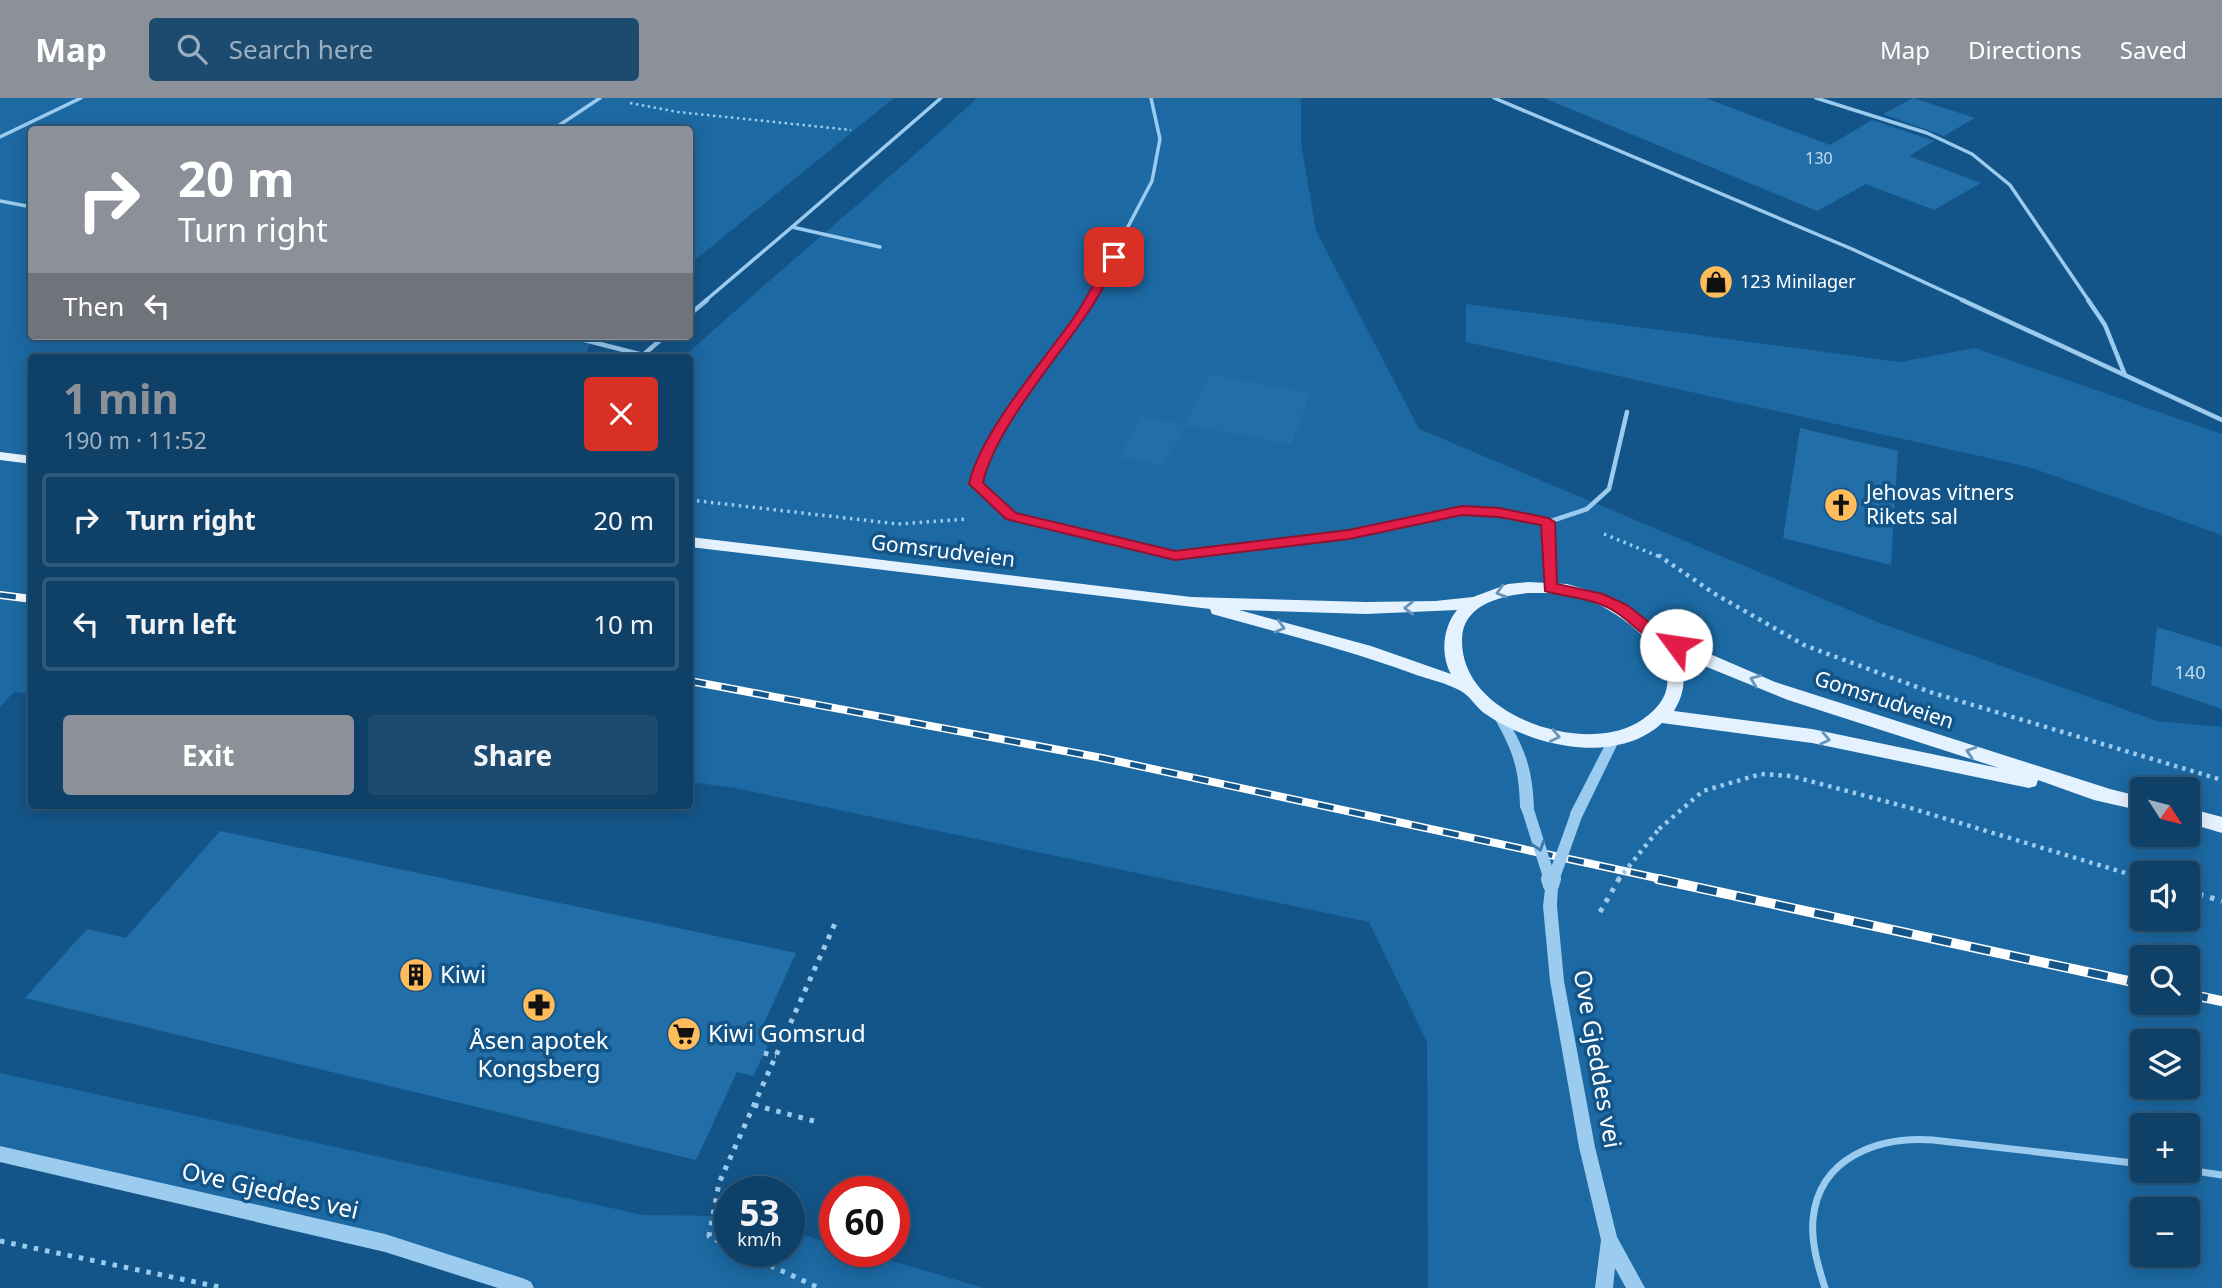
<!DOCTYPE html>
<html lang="en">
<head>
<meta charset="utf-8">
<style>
  body { margin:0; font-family:"Noto Sans",sans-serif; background:#1d4b70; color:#f1f3f6; height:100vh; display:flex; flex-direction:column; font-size:26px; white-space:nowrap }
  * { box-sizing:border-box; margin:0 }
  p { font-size:23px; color:#9bafc0 }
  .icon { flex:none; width:38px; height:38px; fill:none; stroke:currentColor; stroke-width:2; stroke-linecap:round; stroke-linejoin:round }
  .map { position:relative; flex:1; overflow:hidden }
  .sheet { position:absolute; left:28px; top:256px; width:665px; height:455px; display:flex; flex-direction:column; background:#0f4067; border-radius:7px; box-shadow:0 4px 18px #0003,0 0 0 2px #2f597b }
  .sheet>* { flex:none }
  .hud { position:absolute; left:28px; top:28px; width:665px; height:214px; border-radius:7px; box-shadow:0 4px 18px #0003,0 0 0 2px #2f597b; background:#8c9099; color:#fff; overflow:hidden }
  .needle { width:46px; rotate:126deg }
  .controls { position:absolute; left:2130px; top:679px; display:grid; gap:14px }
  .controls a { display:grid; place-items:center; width:70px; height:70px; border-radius:7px; background:#0f4067; box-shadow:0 4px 18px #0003,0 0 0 2px #2f597b; font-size:35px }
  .speed { position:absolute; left:714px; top:1078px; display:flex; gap:14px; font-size:35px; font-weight:700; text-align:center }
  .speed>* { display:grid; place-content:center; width:91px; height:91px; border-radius:50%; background:#0f4067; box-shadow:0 4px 18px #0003,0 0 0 2px #2f597b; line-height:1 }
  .speed small { font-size:18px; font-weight:400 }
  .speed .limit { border:10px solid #d22; background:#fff; color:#111 }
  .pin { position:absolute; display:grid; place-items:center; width:60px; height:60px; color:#fff; margin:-30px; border-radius:14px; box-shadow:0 4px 10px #0006 }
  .me { position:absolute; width:77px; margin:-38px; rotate:301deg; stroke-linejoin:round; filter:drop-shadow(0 0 5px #0008) }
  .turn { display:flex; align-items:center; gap:24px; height:147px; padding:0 35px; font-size:32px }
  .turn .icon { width:91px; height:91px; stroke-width:2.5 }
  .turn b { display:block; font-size:49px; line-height:60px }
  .then { display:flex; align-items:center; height:66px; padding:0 35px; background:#0003; gap:14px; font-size:26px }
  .round { display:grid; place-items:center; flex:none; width:74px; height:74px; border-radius:7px; background:#1d4b70 }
  .headline { display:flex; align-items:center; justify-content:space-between; height:119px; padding:0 35px }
  h1 { font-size:42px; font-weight:700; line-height:52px; color:#8c9099 }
  .primary-button { display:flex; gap:14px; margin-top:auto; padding:14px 35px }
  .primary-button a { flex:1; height:80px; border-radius:7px; background:#8c9099; color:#fff; font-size:28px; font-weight:700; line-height:80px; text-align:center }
  .primary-button a+a { background:#1d4b70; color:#f1f3f6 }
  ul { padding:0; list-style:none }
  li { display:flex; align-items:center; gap:21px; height:94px; margin:0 14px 10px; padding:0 21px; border:4px solid #2f597b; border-radius:7px }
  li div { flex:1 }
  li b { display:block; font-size:26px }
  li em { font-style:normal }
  header { display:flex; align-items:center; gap:42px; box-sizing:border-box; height:98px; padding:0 35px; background:#8c9099; color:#fff }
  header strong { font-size:33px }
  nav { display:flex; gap:38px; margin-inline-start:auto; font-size:24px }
  .search { width:490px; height:63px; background:#1d4b70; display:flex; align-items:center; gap:18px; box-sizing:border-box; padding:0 24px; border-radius:7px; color:#9bafc0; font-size:26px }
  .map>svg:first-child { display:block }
  .green { fill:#1c69a3; fill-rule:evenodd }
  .building { fill:#226ea9 }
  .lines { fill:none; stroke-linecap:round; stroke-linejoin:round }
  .path-far3 { stroke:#9bcbef; stroke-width:2.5; stroke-dasharray:2.5 3.5; stroke-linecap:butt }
  .path-far2 { stroke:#9bcbef; stroke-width:3.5; stroke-dasharray:2.5 4.5; stroke-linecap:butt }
  .path-far1 { stroke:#9bcbef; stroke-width:4.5; stroke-dasharray:3.5 5; stroke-linecap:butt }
  .path { stroke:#9bcbef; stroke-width:5; stroke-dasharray:4.5 7; stroke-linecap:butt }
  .service-far3 { stroke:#9bcbef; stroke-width:3.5 }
  .service-far2 { stroke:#9bcbef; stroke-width:4.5 }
  .service-far1 { stroke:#9bcbef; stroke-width:5 }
  .service { stroke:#9bcbef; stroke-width:7 }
  .tertiary { fill:#9bcbef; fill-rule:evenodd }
  .primary { fill:#e4f2ff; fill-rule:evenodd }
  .rail-far1-casing { stroke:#fff; stroke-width:8 }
  .rail-casing { stroke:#fff; stroke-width:10 }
  .rail-far1 { stroke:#145589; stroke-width:5; stroke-dasharray:16; stroke-linecap:butt }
  .rail { stroke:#145589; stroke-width:7; stroke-dasharray:20; stroke-linecap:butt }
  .path-bridge-far1 { stroke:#9bcbef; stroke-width:4.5; stroke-dasharray:3.5 5; stroke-linecap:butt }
  .path-bridge { stroke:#9bcbef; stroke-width:5; stroke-dasharray:4.5 7; stroke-linecap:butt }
  .tertiary-bridge-far1 { stroke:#9bcbef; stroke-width:12 }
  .tertiary-bridge { stroke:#9bcbef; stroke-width:16 }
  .oneway { stroke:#6794b8 }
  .oneway2 { stroke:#3c78a8 }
  .route { fill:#e11d48; stroke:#92132f; stroke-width:2 }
  .labels { text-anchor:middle; stroke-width:7; stroke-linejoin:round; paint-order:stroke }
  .far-number-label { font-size:16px; fill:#c8dbea }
  .far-poi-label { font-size:18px; fill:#fff; stroke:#145589; text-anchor:start }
  .number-label { font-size:18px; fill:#c8dbea }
  .poi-label { font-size:21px; fill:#fff; stroke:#145589; text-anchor:start }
  .street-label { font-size:21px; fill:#fff; stroke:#145589 }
  .near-poi-label { font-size:24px; fill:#fff; stroke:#145589; text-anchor:start }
  .near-street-label { font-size:24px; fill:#fff; stroke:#145589 }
</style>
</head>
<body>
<header>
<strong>Map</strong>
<div class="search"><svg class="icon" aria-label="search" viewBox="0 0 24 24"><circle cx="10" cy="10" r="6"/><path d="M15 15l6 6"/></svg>Search here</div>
<nav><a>Map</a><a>Directions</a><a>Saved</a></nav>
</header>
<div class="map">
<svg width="2222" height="1190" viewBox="0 0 2222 1190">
  <rect width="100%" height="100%" fill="#145589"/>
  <!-- green -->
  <g class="green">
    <path d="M0,0H894L690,166V32H32V238H593L585,259H32L31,596L14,594L0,609Z"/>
    <path d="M977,0H1301V45L1316,133L1419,331L1880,525L2157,623L2222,629V1190H1428L1427,944L1369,824L735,690L690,684V259H684C780,171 881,89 977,0ZM2142,691H2188V737H2142ZM2142,775H2188V821H2142ZM2142,859H2188V905H2142ZM2142,943H2188V989H2142ZM2142,1027H2188V1073H2142ZM2142,1111H2188V1157H2142Z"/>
    <path d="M1466,206L1900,264L1975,250L2222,336V437L2029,369L1466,244Z"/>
    <path d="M0,975L643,1117L730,1118V1153H789V1133L835,1146V1153H858L984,1190H525L0,1048Z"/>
  </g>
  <!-- building -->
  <g class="building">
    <path d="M1544,0H1705L1830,47L1872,22L1934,43L1909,58L1981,85L1934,112L1866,86L1817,113Z"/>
    <path d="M1913,0L1975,20L1944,38L1883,16Z"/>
    <path d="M1210,276L1311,295L1291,346L1185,327Z"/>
    <path d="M1142,318L1186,327L1164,368L1119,359Z"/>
    <path d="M1800,330L1898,353L1891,467L1783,440Z"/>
    <path d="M2157,529L2222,549V611L2151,587Z"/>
    <path d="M220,733L796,855L760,934L773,937L753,978L737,974L696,1062L25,900L87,831L126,840Z"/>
  </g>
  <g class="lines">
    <!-- path-far3 -->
    <path class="path-far3" d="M630,5L678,14L851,32"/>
    <!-- path-far2 -->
    <g class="path-far2">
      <path d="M690,402L898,426L967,421"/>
      <path d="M1604,436L1660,459"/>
    </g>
    <!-- path-far1 -->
    <g class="path-far1">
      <path d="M1658,457L1715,496L1804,547L1933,595L2222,682"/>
      <path d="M1659,731L1703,693L1761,676L1791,678L1907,709L2142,780"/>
    </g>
    <!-- path -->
    <g class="path">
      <path d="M2188,793L2222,803"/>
      <path d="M764,955L776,958"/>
      <path d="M754,1007L814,1023"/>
      <path d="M0,1143L224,1190"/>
      <path d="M730,1149L709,1138L719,1085L837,821"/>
      <path d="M739,1153L819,1190"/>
    </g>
    <!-- service-far3 -->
    <g class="service-far3">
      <path d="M1494,0L1852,151L1965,203"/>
      <path d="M1816,0L1927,35L1972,56L2010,87L2089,203"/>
      <path d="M552,32L600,0"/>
      <path d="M0,39L81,0"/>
      <path d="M0,103L32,109"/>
      <path d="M792,129L941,0"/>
      <path d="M705,203L792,129L880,149"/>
      <path d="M1089,203L1152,83L1160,41L1151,0"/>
    </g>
    <!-- service-far2 -->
    <g class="service-far2">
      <path d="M1090,202L980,365L976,386L1011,418L1175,458L1348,436L1462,412L1499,414L1548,424"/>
      <path d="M1962,202L2222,322"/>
      <path d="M2088,202L2105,227L2125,277"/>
      <path d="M690,216L707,202"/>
      <path d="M569,238L643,257"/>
      <path d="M643,257L665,238"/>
      <path d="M1549,459L1548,424L1587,411L1609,391L1627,314"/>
    </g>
    <!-- service-far1 -->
    <g class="service-far1">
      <path d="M1173,457H1179"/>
      <path d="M1549,457L1550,490"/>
    </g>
    <!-- service -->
    <g class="service">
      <path d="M2188,1072L2222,1077"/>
      <path d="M1825,1190C1818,1168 1811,1145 1813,1121C1819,1059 1879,1038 1933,1042L2142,1066"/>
    </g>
    <!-- tertiary -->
    <g class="tertiary">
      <path d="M1498,611L1502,613C1524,648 1532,667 1534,709L1532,713L1527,714L1522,713L1520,709C1519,668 1512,651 1492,616L1494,613Z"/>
      <path d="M1614,636L1618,638L1620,641L1584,715L1582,719L1577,720L1572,719L1570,715L1608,641L1610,638Z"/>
      <path d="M1551,781L1556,783L1558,787L1557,808L1564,883L1595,1049L1617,1139L1645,1190H1626L1615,1170L1613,1190H1595L1601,1142L1579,1049L1550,883L1543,808L1546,783Z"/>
      <path d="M0,1048L385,1136L525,1181L531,1184L534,1190H498L385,1154L0,1064Z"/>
    </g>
    <!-- primary -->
    <g class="primary">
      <path d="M0,354L32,358V366L0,362Z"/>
      <path d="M690,439L1191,499L1366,504L1435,503L1473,499L1508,486L1528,484L1567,486L1608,498L1673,540L1775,584L2110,691L2142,699V713L2094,702L2038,682L2036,688L2029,690L1812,645L1662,625C1638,648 1600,653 1568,648C1538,644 1509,632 1484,615C1476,609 1470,598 1461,593C1447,585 1427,581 1411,575C1346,551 1279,535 1212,516L1210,511L690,449ZM1528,495C1547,495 1568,494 1586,501C1623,515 1699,570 1653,613C1639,626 1625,632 1606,635C1550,643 1461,608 1462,542C1462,507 1500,498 1528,495ZM1239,512L1366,516L1457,512C1443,529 1440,556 1451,576L1371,548ZM1675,556L1788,602L1999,670L1812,631L1674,613C1686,593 1687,576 1675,556Z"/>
      <path d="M2188,710L2222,719V735L2188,725Z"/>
    </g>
    <!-- rail-far1 casing -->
    <g class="rail-far1-casing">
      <g id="rail-far1">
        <path d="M0,497L32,501"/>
        <path d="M690,583L1102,660L1666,782"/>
      </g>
    </g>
    <!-- rail casing -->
    <g class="rail-casing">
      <g id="rail">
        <path d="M1658,781L2142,886"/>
        <path d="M2188,896L2222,903"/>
      </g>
    </g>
    <!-- rail-far1 -->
    <use href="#rail-far1" class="rail-far1"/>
    <!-- rail -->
    <use href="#rail" class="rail"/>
    <!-- path-bridge-far1 -->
    <path class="path-bridge-far1" d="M1618,782L1659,731"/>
    <!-- path-bridge -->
    <path class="path-bridge" d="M1600,814L1619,781"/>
    <!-- tertiary-bridge-far1 -->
    <g class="tertiary-bridge-far1">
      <path d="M1527,709L1550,782"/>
      <path d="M1553,782L1577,715"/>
    </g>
    <!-- tertiary-bridge -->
    <g class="tertiary-bridge">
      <path d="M1549,781L1551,787"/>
      <path d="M1551,787L1553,781"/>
    </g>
  </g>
  <!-- one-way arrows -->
  <defs><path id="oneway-chevron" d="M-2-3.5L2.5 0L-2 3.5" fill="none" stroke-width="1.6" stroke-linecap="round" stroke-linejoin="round" transform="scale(1.75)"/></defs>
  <g class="oneway">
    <use href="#oneway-chevron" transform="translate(1501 494) rotate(164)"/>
    <use href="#oneway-chevron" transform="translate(1409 510) rotate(179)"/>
    <use href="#oneway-chevron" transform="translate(1280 529) rotate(15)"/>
    <use href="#oneway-chevron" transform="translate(1755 582) rotate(-159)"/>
    <use href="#oneway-chevron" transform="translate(1555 638) rotate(12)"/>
    <use href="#oneway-chevron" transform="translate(1825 641) rotate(12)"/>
    <use href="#oneway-chevron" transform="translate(1971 654) rotate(-162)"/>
  </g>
  <use class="oneway2" href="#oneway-chevron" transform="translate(1539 748) rotate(73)"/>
  <!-- route -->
  <path class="route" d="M1110,157L1120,159C1108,180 1098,201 1084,220C1054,264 993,335 983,385L1016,415L1175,453L1349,432L1462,408L1499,410L1548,420L1555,424L1557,486L1603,496L1627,507L1659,532L1681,543L1683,547L1681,551C1660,557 1633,525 1617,515C1596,500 1569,500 1545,493L1541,427L1499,419L1462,417L1349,441L1175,462L1006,421L969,386C981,333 1043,264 1075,218C1088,199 1098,177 1110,157Z"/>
  <!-- icons -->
  <defs>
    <g id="shop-disc" transform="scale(1.75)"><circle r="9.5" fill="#ffbc5a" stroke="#145589"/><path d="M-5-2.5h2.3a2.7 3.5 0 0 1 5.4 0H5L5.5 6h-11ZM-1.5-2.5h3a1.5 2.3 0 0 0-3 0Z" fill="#111"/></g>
    <g id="church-disc" transform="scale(1.75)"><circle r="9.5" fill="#ffbc5a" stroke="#145589"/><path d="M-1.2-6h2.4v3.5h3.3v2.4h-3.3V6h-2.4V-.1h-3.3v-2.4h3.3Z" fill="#111"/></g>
    <g id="building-disc" transform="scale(1.75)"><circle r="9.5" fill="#ffbc5a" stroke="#145589"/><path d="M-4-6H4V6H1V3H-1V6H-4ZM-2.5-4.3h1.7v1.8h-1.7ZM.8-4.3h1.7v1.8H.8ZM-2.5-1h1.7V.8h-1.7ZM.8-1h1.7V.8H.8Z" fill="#111"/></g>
    <g id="pharmacy-disc" transform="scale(1.75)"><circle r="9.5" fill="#ffbc5a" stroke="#145589"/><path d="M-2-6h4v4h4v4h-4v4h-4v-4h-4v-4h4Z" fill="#111"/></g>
    <g id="supermarket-disc" transform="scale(1.75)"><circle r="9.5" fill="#ffbc5a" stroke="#145589"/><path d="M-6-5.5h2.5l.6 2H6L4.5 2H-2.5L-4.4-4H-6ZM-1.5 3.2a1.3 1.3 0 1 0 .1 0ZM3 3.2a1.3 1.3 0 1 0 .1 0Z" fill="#111"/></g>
  </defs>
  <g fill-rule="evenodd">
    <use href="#shop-disc" x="1716" y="184"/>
    <use href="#church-disc" x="1841" y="407"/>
    <use href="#building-disc" x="416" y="877"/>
    <use href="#pharmacy-disc" x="539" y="907"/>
    <use href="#supermarket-disc" x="684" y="936"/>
  </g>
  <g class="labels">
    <!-- far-number labels -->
    <g class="far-number-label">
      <text x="1819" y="66">130</text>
    </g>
    <!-- far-poi labels -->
    <g class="far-poi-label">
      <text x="1740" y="190">123 Minilager</text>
    </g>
    <!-- number labels -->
    <g class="number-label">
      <text x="2190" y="581">140</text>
    </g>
    <!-- poi labels -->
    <g class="poi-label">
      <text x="1866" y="402">Jehovas vitners<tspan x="1866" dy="24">Rikets sal</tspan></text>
    </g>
    <!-- street labels -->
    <g class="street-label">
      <text transform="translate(943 453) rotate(7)" y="7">Gomsrudveien</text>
      <text transform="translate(1884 602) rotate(18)" y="7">Gomsrudveien</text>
    </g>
    <!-- near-poi labels -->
    <g class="near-poi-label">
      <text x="440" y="885">Kiwi</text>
      <text x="708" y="944">Kiwi Gomsrud</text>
      <text x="539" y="951" text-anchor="middle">Åsen apotek<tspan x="539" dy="28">Kongsberg</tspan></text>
    </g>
    <!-- near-street labels -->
    <g class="near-street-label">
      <text transform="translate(1597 961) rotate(80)" y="8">Ove Gjeddes vei</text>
      <text transform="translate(270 1093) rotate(13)" y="8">Ove Gjeddes vei</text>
    </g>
  </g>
</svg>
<div class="controls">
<a><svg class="needle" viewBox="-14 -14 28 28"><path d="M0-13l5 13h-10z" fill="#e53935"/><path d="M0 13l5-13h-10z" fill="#9bafc0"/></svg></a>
<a><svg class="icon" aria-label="sound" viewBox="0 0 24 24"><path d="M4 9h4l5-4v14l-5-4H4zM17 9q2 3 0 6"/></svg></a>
<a><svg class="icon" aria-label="search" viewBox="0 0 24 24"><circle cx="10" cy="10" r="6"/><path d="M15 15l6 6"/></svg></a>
<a><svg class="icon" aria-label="layers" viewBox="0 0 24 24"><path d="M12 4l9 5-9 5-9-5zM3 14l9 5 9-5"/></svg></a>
<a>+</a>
<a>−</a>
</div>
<div class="speed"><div>53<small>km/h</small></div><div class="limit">60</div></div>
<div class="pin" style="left:1114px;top:159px;background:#d93025"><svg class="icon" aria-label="arrive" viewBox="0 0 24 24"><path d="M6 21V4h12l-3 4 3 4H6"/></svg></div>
<svg class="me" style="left:1676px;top:547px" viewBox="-20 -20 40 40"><circle r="19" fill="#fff"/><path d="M0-13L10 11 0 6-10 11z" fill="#e11d48"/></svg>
<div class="hud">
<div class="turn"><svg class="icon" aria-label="right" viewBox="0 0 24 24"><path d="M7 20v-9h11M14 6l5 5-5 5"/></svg><div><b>20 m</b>Turn right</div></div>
<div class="then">Then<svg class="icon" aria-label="left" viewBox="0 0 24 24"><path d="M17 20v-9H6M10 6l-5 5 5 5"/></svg></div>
</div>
<section class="sheet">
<div class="headline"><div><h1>1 min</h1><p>190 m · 11:52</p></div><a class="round" style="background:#d93025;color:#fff"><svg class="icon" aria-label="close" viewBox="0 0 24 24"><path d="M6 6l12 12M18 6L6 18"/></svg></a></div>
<ul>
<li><svg class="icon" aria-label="right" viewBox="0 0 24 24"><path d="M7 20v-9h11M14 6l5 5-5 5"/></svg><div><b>Turn right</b></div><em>20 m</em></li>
<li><svg class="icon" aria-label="left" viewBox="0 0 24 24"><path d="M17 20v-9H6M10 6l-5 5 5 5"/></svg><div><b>Turn left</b></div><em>10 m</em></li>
</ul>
<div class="primary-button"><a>Exit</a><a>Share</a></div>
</section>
</div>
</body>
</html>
